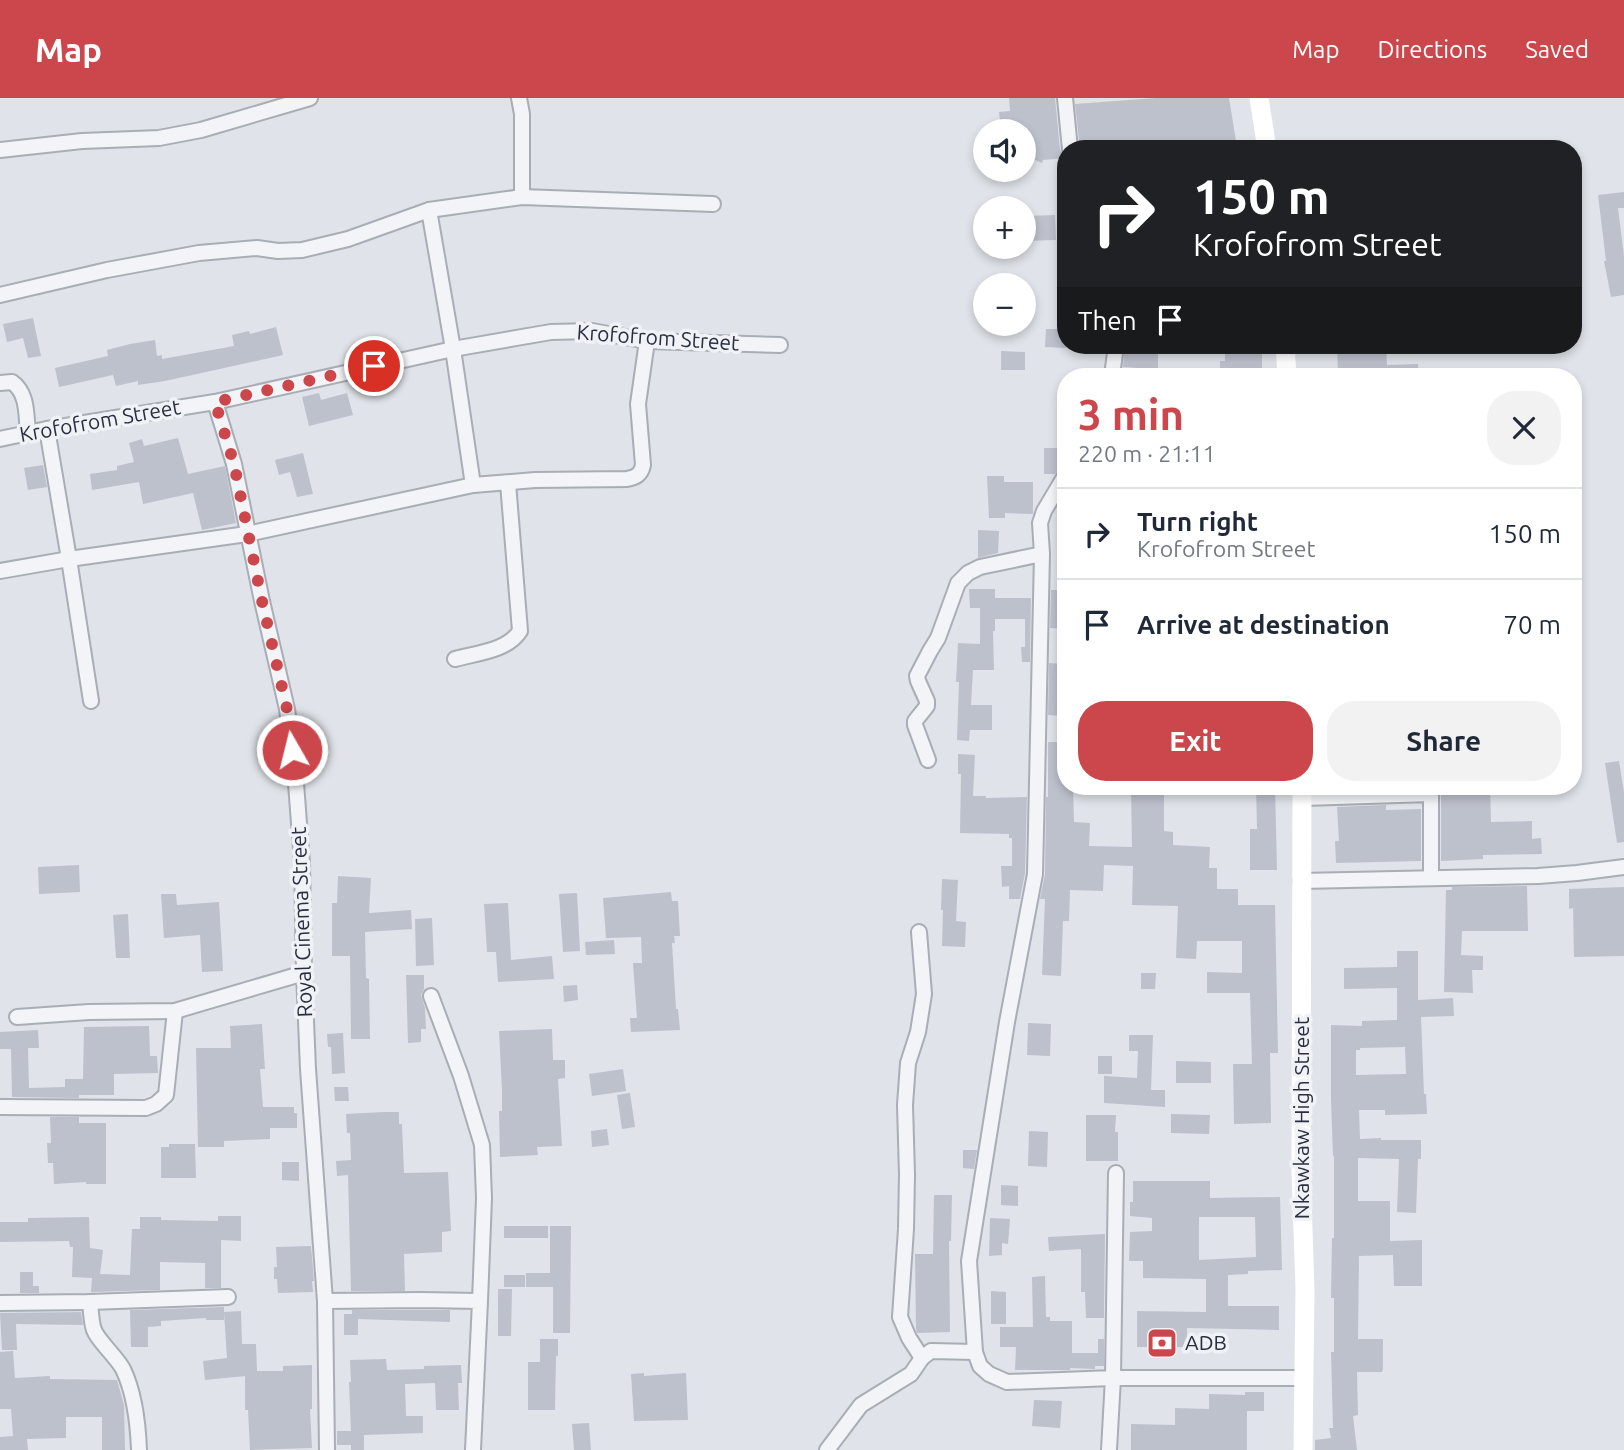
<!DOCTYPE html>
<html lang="en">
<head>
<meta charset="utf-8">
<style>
  body { margin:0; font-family:Ubuntu,sans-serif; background:#f2f2f3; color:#1f2937; height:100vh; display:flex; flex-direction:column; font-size:26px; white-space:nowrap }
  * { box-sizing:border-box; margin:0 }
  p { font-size:23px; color:#747a83 }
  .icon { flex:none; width:38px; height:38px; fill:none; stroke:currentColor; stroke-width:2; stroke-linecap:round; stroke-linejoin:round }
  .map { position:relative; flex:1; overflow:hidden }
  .drawer { position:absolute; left:1057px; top:270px; width:525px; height:427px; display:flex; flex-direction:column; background:#fff; border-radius:28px; box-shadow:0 4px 10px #0003 }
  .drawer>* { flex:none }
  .hud { position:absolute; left:1057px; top:42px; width:525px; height:214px; border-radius:28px; box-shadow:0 4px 10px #0003; background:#202124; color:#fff; overflow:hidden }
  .fabs { position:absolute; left:973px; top:21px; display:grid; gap:14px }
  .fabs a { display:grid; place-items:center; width:63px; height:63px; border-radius:50%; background:#fff; box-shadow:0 4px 10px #0003; font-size:35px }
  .pin { position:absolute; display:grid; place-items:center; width:60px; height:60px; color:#fff; margin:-30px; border:4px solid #fff; border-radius:50%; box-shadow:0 2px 7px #0007 }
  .me { position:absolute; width:77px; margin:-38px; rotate:352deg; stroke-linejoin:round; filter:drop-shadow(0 0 5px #0008) }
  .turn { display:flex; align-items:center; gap:24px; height:147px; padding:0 21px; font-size:32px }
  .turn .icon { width:91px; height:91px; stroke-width:2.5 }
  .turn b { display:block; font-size:49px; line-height:60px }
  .then { display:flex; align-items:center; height:66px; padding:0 21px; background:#0003; gap:14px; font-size:26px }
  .round { display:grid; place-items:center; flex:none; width:74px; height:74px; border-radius:28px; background:#f2f2f3 }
  .summary { display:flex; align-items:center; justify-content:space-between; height:119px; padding:0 21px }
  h1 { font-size:42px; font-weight:700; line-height:52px; color:#cc474b }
  .cta { display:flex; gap:14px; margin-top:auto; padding:14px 21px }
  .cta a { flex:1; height:80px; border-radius:28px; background:#cc474b; color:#fff; font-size:28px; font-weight:700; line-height:80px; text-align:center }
  .cta a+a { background:#f2f2f3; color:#1f2937 }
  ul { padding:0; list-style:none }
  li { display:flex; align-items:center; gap:21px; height:91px; padding:0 21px; border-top:2px solid #e0e1e3 }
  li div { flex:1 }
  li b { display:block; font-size:26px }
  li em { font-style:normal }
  header { display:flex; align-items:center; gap:42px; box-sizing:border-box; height:98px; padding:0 35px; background:#cc474b; color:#fff }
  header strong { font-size:33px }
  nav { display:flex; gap:38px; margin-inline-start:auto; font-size:24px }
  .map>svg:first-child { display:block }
  .building { fill:#bdc1cc; fill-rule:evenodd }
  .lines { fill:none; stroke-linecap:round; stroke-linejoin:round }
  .street-casing { stroke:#a9adb6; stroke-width:18 }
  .street { stroke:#f3f4f7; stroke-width:14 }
  .secondary { stroke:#fff; stroke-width:19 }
  .route { stroke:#cc474b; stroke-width:12; stroke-dasharray:0 21.6 }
  .labels { text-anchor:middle; stroke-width:7; stroke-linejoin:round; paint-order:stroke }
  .street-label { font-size:21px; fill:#292f40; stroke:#f0f2f6 }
  .poi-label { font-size:21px; fill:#292f40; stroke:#f0f2f6; text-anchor:start }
</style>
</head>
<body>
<header>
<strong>Map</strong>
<nav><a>Map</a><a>Directions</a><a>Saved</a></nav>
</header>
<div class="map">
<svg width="1624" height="1352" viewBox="0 0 1624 1352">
  <rect width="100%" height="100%" fill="#e0e3e9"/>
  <!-- building -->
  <g class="building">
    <path d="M1009,0H1055L1060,52L1066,60L1043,62L1042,65L1024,57V32L1001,33L999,14L1010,13Z"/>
    <path d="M1156,0H1229L1236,43H1234L1235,51H1207V47L1180,51H1080L1075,6Z"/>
    <path d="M1624,94V110H1618L1624,158V197L1611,199L1604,163H1606L1598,97Z"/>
    <path d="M1055,117L1056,142L1024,143V118Z"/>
    <path d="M33,220L41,258L28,260L23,240L7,244L3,226Z"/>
    <path d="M276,229L283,257L165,283L138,287V283L116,288L113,277L59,289L55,270L108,258L107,252L130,246L155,242L157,258L162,257V261L234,248L232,237L249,233L250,236Z"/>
    <path d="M1046,231H1066V250L1045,249Z"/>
    <path d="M1125,247H1158V278H1138V270L1123,269Z"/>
    <path d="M1225,247H1262V278H1220V263H1225Z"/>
    <path d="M1337,247H1386L1387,267L1418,266L1419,278H1380V275L1338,276Z"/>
    <path d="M1001,253L1025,254V272H1001Z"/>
    <path d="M319,295L321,302L347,295L353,317L309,328L302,299Z"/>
    <path d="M178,340L188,376L225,368L236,425L202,432L193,395L143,406L139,384L92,392L90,376L117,372V368L134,364L129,345L142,341L144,348Z"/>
    <path d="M1044,350H1060V369L1055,376H1044Z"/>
    <path d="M303,355L313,396L297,399L290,374L279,377L275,362Z"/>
    <path d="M43,367L47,389L28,392L24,370Z"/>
    <path d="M987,378H1004V384H1033V416L1005,415V420H989Z"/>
    <path d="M978,432L999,433L998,455L978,460Z"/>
    <path d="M969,491H995V500H1031L1030,564H1022L1021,549H1025V521H995V533H993L994,572H973L971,607H992V632H970L969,643L957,642L959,584H956L958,545L980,546V510H970Z"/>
    <path d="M1051,492H1066V531L1050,530Z"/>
    <path d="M1049,565L1063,566L1062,618L1048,617Z"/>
    <path d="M1048,644H1062V683H1066V688H1073L1074,724L1090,725L1089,748L1132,749L1131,688H1164V733L1173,734V747L1210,749L1209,770H1217V791H1238V807H1275L1278,955H1270L1271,1025L1234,1026L1233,966H1252L1250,895H1207V874L1242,875V843H1197L1196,861L1176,860L1178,808L1132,807L1133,768L1104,767L1103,793L1070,792L1069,823H1063L1061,878L1042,877L1045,801H1040L1045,776L1046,699H1048Z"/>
    <path d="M958,656L975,657L973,698H986V700L1027,699L1025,775L1020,801H1009V788L1002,789L1001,768H1012V740H1009V736L960,735L961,676H958Z"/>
    <path d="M1619,663L1624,694V744L1617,745L1605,665Z"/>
    <path d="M1256,688H1275L1277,772H1250V731H1257Z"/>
    <path d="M1443,688H1490L1491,724L1532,723V741L1541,740L1542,756L1483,757V761L1441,763V697H1443Z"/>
    <path d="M1386,707V712L1421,711V763L1336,765L1335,743H1339L1337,709Z"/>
    <path d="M79,767L80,794L39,796L38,769Z"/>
    <path d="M338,778L371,780L369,815L411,812L412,831L365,834L366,880L369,881L370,941H351L350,858H332V805H337Z"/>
    <path d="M942,781L958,782L956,823L966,824L965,849L942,848L943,812H941Z"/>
    <path d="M1527,788L1528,833H1462L1461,857L1483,858V872H1472L1473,895L1444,894L1446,792H1452V789Z"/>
    <path d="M1624,789V858L1574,859L1573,810L1569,811V791Z"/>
    <path d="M671,794L672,803H678L680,838H674L675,845H672L676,911H678L680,932L631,934L630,920H637L633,865H642L641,839L606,840L603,800Z"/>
    <path d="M577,795L580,853L563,854L559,796Z"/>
    <path d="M161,796H176L177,807L219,804L223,873L202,874L200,837L164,840Z"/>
    <path d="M508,805L511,862L552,858L554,881L498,884L496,854H487L484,806Z"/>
    <path d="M128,816L130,860H116L113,817Z"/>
    <path d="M432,820L434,867L416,868L415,821Z"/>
    <path d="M614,842L615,856L586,857L585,844Z"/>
    <path d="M1397,853H1418V902L1453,900L1454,918L1421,919L1424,996H1426L1427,1016L1385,1017V1012H1359L1360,1041L1381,1040V1042H1421V1061H1418L1416,1115L1397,1114L1399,1061L1358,1060V1103H1390V1143L1422,1142V1188H1394L1393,1157L1359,1158L1358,1241H1383V1271L1382,1274H1357L1358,1317L1353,1318L1357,1352H1315V1342L1331,1340L1329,1330H1333L1331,1254H1334V1200H1331L1332,1140H1334V1058H1333L1331,1001V927L1362,928V923L1397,922V890L1344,891V870L1397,869ZM1405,949L1406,976L1356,977V952H1360V950Z"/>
    <path d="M1141,875H1156L1155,891H1141Z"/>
    <path d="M406,877H424V891L421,897L425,910L426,931H421V944L408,945Z"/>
    <path d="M577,887L578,902L564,904L563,888Z"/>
    <path d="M1028,925L1051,926L1050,958L1027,957Z"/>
    <path d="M262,926L265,971H260L263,1009H294V1015H297V1030H270V1041L224,1043V1049H198L196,950H231L230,928Z"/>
    <path d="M149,928L150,958H157L158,975L114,976V997H79V1000L12,999L11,951H0V934L38,932L39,950H28L29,990L65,989V981H83L84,929Z"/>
    <path d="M552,931L553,962H565V980L558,981L562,1048L537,1049L538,1057L500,1059L499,1013H502V992L499,933Z"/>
    <path d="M343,935L345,975L332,976L331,949H328L327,936Z"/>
    <path d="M1129,937H1153L1151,992H1165V1009L1104,1005V978L1137,980L1138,953H1129Z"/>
    <rect x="1098" y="958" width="14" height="18"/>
    <path d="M1176,963L1211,964V985H1176Z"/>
    <path d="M623,971L626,993L592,998L589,976Z"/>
    <path d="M334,989H348L349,1003H335Z"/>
    <path d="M630,995L635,1029L622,1031L617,997Z"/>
    <path d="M383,1014H399V1026H402L404,1075L448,1074L451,1133L442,1134V1154L404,1156L405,1193H351L348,1077L337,1078L336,1063L351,1062L350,1035H347L346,1016Z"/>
    <path d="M1171,1016L1210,1017L1209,1036L1171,1035Z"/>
    <path d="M1086,1017H1116L1115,1034H1118V1063H1086Z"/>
    <path d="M50,1019H79V1025H106V1086H86V1084L54,1086L53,1065H48L47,1045H51Z"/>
    <path d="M607,1031L609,1047L592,1049L591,1033Z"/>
    <path d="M1029,1033L1048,1034L1047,1069L1028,1068Z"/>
    <path d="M169,1046H195L196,1080H161V1049H169Z"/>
    <path d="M963,1052H977L974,1071L963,1070Z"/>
    <path d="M282,1064H299V1083L282,1082Z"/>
    <path d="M1133,1083H1210V1100L1280,1099L1282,1172L1248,1173V1176L1228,1177V1208H1279V1232L1187,1230V1249H1137V1213L1206,1214V1181L1143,1180V1163H1129L1130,1134L1152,1133V1120L1130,1118V1104H1133ZM1199,1119H1255L1256,1159L1199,1162Z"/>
    <path d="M1001,1087L1018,1088V1108L1001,1107Z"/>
    <path d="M934,1097H952L951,1143H949L950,1234L917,1235L916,1231L915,1156H933Z"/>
    <path d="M218,1118H241V1143L221,1142V1190H205V1165L160,1164V1192L91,1194L92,1180L72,1179L73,1149H70L69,1143L0,1144V1124H28V1120L89,1119L90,1150L103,1152L100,1176L130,1177L132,1131H140V1119H161V1122L218,1123Z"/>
    <path d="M990,1120L1010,1121L1008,1146L1002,1145V1157L989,1158Z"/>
    <rect x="504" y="1128" width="44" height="12"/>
    <path d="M550,1128H571L570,1235H553V1189H526V1175H550Z"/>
    <path d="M1105,1136L1104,1220H1086L1085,1194H1081V1151L1049,1153L1048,1139Z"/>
    <path d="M311,1148L314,1183H312L313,1194L278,1195L277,1181H274V1169H277L276,1149Z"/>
    <path d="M20,1174H33V1188H39V1195H20Z"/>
    <rect x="504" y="1177" width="21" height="12"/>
    <path d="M1045,1178L1046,1219H1050V1223H1072V1255H1098V1241H1104V1268H1095V1271L1070,1270V1272H1015L1016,1249H1000V1229H1033L1032,1179Z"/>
    <path d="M498,1191H512L511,1238H498Z"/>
    <path d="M991,1193L1006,1194V1226H991Z"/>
    <path d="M224,1209V1222H206V1220L161,1223V1228L148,1229V1249H131L130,1212Z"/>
    <path d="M352,1212H450V1224L358,1221V1237H344V1216H352Z"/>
    <path d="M241,1213L242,1246H256L257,1273H283V1268L312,1267V1311H310L312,1350L250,1352L248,1312H245V1278L205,1282L203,1263L227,1260L224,1214Z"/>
    <path d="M81,1214L83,1227L16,1226L17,1252H2L0,1215Z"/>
    <path d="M540,1241H558V1258H556L555,1312H528V1264H540Z"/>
    <path d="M13,1253L15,1280L50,1278V1281L117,1282L124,1307L125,1352H102V1319H66V1340L27,1341L28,1352H0V1339L13,1338L11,1311H0V1254Z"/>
    <path d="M386,1261L387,1272L424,1271V1268L461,1267L462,1285H458L459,1312H436L435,1285L405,1286L406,1318H423V1335L364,1337V1352H351V1347H337V1333H351L349,1284H351L350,1262Z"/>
    <path d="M644,1275V1278L686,1275L688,1322L634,1323L631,1276Z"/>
    <path d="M1245,1294H1264V1313H1247V1352H1131V1326L1175,1327V1310L1209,1311V1296L1245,1297Z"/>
    <path d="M1034,1302L1062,1303L1060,1330L1032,1328Z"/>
    <path d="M589,1325L591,1352H574L572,1326Z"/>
  </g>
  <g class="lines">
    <!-- street casing -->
    <g class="street-casing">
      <g id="street">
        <path d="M519,0L522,16V99"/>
        <path d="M1065,0L1070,51"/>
        <path d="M0,52L82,43L159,40L201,32L310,0"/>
        <path d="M429,112L453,251L473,387"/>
        <path d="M0,197L107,172L199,155L257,150L278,153L302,152L348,141L429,112L522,99L713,106"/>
        <path d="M1112,278L1116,247"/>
        <path d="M0,285L12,284C28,295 26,317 28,335"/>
        <path d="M215,304L234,366L262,503L287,611L295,672L302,765L304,875L308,971L325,1203L327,1352"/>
        <path d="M47,331L69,461L91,603"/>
        <path d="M0,341L47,331L215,304L453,251L551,234L592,233L647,243L780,247"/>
        <path d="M1066,376L1044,413L1040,425L1042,456L1035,776L1007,924L969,1163L975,1254L980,1268L989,1276L1007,1284L1113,1280L1116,1075"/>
        <path d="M0,473L69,461L247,436L473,387L535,382L627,381C636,379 641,377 643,367L638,306L647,243"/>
        <path d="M455,561C477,555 507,553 520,533L508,385"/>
        <path d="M928,662L915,627V623L927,608V603L918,583L917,578L930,553L938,540L958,485L968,475L980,469L1042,456"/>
        <path d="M1303,700L1431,696V780"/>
        <path d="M1301,783L1538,778L1577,775L1624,769"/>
        <path d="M919,834L924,896L918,934L908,965L905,1007L907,1077L906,1131L900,1219L909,1240L922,1260"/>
        <path d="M431,898L461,978L482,1047L484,1100L480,1203"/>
        <path d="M17,919L89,914L175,913L304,875"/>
        <path d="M0,1009L146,1010L156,1006L166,997L175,913"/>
        <path d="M325,1203L421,1202L480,1203L473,1352"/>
        <path d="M90,1204C91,1212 91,1224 94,1232C98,1243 116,1258 123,1271C135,1296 138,1325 139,1352"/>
        <path d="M0,1205L90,1204L228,1199"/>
        <path d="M827,1352L861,1307L911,1276L922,1260L931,1253L975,1254"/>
        <path d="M1109,1352L1113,1280H1304"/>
      </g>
    </g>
    <!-- street -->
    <use href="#street" class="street"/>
    <!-- secondary -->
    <g class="secondary">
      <path d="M1259,0L1267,51"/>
      <path d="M1285,247L1287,278"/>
      <path d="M1302,688L1301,1073L1305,1191L1303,1352"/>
    </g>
  </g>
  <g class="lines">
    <!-- route -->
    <path class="route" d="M292,652L287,611L262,503L234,366L215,304L374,268"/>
  </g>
  <!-- icons -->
  <defs>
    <g id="bank-square" transform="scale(1.575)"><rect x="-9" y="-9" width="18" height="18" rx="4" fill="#cc474b" stroke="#f0f2f6"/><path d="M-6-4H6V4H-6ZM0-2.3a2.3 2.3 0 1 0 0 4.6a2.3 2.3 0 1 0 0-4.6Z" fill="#fff"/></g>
  </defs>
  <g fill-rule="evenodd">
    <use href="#bank-square" x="1162" y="1245"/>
  </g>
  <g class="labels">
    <!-- street labels -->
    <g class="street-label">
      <text transform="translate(658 240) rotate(4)" y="7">Krofofrom Street</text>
      <text transform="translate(100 323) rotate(-10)" y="7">Krofofrom Street</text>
      <text transform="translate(302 824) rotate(-92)" y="7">Royal Cinema Street</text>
      <text transform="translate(1302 1020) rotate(-90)" y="7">Nkawkaw High Street</text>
    </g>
    <!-- poi labels -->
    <g class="poi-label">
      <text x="1185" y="1252">ADB</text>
    </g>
  </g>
</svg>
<div class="fabs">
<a><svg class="icon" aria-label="sound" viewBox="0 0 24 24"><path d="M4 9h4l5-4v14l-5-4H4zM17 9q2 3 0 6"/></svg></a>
<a>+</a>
<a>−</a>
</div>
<div class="pin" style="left:374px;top:268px;background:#d93025"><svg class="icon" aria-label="arrive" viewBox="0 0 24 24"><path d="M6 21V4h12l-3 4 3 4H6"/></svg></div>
<svg class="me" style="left:292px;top:652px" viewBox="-20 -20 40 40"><circle r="17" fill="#cc474b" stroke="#fff" stroke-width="3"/><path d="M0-11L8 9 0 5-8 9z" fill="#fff"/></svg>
<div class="hud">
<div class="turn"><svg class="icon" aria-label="right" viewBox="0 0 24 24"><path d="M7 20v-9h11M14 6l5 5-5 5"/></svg><div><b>150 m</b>Krofofrom Street</div></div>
<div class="then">Then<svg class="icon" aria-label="arrive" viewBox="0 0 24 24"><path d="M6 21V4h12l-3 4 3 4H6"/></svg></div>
</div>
<section class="drawer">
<div class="summary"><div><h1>3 min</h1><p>220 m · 21:11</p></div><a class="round"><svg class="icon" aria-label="close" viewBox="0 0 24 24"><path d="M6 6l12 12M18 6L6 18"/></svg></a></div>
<ul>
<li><svg class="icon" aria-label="right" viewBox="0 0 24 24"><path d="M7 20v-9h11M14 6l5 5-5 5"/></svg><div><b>Turn right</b><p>Krofofrom Street</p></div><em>150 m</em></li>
<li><svg class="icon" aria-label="arrive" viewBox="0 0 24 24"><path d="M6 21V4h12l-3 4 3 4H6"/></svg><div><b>Arrive at destination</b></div><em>70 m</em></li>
</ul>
<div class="cta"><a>Exit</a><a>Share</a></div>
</section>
</div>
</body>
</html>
